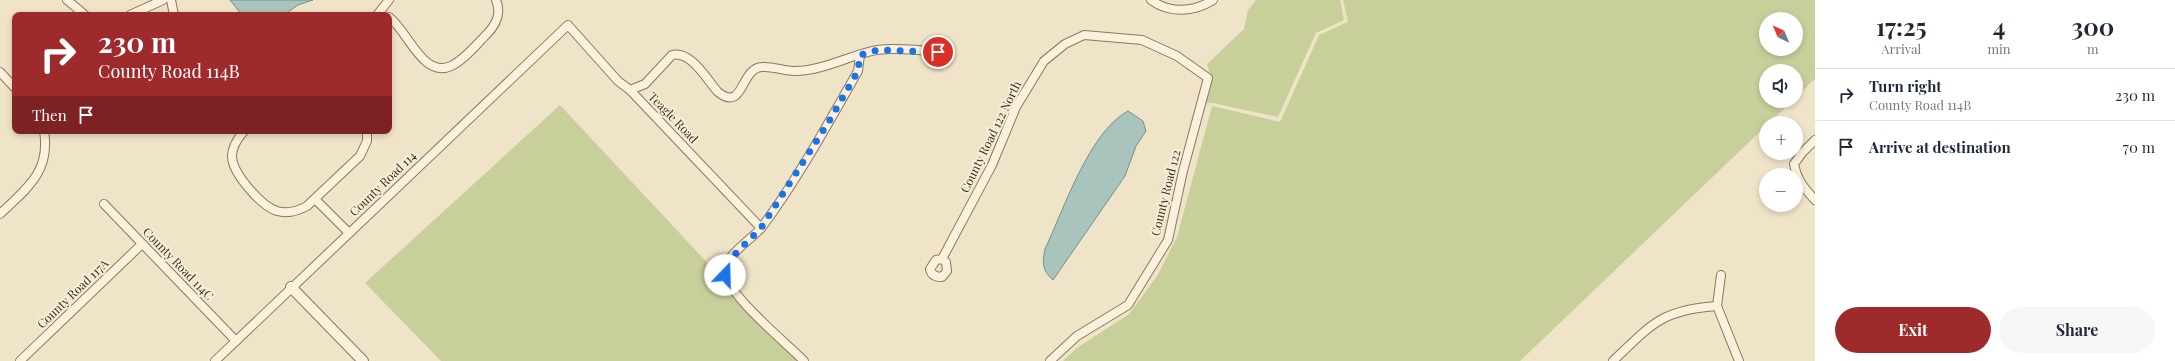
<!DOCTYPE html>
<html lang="en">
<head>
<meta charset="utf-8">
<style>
  body { margin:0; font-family:"Playfair Display",serif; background:#f6f6f7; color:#1f2937; height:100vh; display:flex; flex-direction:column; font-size:15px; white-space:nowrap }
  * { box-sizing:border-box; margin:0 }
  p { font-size:13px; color:#747a83 }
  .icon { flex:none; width:22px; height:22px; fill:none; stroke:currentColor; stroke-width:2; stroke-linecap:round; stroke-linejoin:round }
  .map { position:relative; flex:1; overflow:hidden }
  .drawer { display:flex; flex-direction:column; background:#fff; width:360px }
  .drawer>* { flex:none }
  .banner { position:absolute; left:12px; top:12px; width:380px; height:122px; border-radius:8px; box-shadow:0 2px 6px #0003; background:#9e2a2b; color:#fff; overflow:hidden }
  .needle { width:26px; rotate:316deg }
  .fabs { position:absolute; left:1759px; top:12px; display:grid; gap:8px }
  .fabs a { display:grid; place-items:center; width:44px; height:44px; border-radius:50%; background:#fff; box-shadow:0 2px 6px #0003; font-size:20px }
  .pin { position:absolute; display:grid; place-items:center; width:34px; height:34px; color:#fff; margin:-17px; border:2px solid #fff; border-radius:50%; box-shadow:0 1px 4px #0007 }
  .me { position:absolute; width:44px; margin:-22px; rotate:21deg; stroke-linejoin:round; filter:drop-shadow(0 0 3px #0008) }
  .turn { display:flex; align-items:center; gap:14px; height:84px; padding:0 20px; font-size:18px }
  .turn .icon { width:52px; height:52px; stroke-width:2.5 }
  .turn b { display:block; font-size:28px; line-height:34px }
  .then { display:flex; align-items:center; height:38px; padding:0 20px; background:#0003; gap:8px; font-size:15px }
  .eta { display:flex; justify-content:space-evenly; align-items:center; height:68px; text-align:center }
  .eta b { font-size:24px; font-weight:700; line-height:28px }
  .cta { display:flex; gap:8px; margin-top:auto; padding:8px 20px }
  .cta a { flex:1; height:46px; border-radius:24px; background:#9e2a2b; color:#fff; font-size:16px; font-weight:700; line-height:46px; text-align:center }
  .cta a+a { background:#f6f6f7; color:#1f2937 }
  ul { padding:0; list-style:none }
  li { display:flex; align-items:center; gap:12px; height:52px; padding:0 20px; border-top:1px solid #e0e1e3 }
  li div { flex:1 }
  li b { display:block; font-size:15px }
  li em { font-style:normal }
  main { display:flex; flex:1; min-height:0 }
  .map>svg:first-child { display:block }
  .green { fill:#c9cf9b; fill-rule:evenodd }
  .water { fill:#a9c4bc; stroke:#6f938a }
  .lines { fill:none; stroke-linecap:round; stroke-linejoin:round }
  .minor-casing { stroke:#8d765c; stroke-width:10 }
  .tertiary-casing { stroke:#8d765c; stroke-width:12 }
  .minor { stroke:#faf1dc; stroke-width:8 }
  .tertiary { stroke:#faf1dc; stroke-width:10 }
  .route { stroke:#1a73e8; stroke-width:7; stroke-dasharray:0 12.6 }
  .labels { text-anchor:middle; stroke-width:4; stroke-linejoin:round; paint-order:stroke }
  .street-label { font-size:12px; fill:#3d2e20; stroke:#f7eed8 }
</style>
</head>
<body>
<main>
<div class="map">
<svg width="1815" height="361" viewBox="0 0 1815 361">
  <rect width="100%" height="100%" fill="#f0e4c8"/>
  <!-- green -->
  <g class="green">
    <path d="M1256,0H1340L1344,20L1316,33L1278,117L1213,103H1205L1211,78L1207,64L1244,29L1248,10Z"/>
    <path d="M1343,0H1815V79L1796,97V71H1766V101H1792L1769,123H1766V126L1520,361H1063L1077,348L1129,314L1157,276L1177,237L1212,106L1280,122L1319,35L1348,22ZM1766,19H1796V49H1766Z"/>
    <path d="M560,105L799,361H441L365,283Z"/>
  </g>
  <!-- water -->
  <g class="water">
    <path d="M230,0H313L298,5L284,15H242Z"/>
    <path d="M1128,111L1143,121L1146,131L1136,146L1125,176L1053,280C1042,270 1042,263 1045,249C1064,209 1089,132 1128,111Z"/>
  </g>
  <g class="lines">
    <!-- minor casing -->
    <g class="minor-casing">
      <g id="minor">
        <path d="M67,0L85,15"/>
        <path d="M171,0L174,15"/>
        <path d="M1151,0C1170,14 1194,12 1213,0"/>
        <path d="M130,15L163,0"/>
        <path d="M377,15L389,0"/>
        <path d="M389,17C408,31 423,79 451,66C464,60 476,45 486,35C496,25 502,14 496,0"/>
        <path d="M0,72L15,88"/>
        <path d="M630,90L645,84L672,55C691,50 707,80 718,92C744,113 740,68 762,67C772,66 784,71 795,71C819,71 845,58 868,52C890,46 917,51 938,51"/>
        <path d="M244,131C238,138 232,146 232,156C232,173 261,206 277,211C288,214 298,211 307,206L360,156L367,141V131"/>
        <path d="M1815,140L1802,153L1794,164C1797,180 1804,188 1815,200"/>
        <path d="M315,199L349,233"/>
        <path d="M104,204L236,341"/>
        <path d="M0,214C26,189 51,172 44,131"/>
        <path d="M942,259L946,262L947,271L942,277C936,277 931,275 930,269L936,260L942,259L992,165L1016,107L1044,61L1065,44L1084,35L1142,40L1177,56L1208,78L1183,171L1168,240L1128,305L1077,336L1050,361"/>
        <path d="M1721,275L1717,306L1739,361"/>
        <path d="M20,361L142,244"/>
        <path d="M215,361L568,25L618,81L630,90L761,228"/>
        <path d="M804,361C786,343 732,298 726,276C721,256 752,240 762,227C797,180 829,122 858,71L860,55"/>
        <path d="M1613,361C1652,324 1661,310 1717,306"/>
      </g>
    </g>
    <!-- tertiary casing -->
    <g class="tertiary-casing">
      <path id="tertiary" d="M291,287L363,361"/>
    </g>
    <!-- minor -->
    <use href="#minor" class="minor"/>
    <!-- tertiary -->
    <use href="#tertiary" class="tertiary"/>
  </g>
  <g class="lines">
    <!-- route -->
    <path class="route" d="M725,275L726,267L730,259L761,228L828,123L858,71L860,55L878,50L938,52"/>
  </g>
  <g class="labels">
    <!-- street labels -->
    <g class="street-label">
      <text transform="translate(673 118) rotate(46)" y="4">Teagle Road</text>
      <text transform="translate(991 137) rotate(-64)" y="4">County Road 122 North</text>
      <text transform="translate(383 184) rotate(-44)" y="4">County Road 114</text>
      <text transform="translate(1166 193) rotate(-76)" y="4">County Road 122</text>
      <text transform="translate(178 264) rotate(46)" y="4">County Road 114C</text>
      <text transform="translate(73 294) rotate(-44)" y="4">County Road 117A</text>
    </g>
  </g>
</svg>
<div class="fabs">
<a><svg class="needle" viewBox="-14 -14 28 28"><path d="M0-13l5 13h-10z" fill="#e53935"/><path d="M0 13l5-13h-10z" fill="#747a83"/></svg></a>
<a><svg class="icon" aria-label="sound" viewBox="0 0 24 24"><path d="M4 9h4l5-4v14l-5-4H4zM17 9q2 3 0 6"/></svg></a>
<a>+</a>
<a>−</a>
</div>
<div class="pin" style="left:938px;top:52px;background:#d93025"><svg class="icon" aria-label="arrive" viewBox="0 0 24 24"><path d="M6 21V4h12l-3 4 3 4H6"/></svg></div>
<svg class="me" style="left:725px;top:275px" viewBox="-20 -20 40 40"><circle r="19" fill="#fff"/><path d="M0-13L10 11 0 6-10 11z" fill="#1a73e8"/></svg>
<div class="banner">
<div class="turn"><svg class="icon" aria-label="right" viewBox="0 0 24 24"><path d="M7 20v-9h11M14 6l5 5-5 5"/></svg><div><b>230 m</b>County Road 114B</div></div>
<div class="then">Then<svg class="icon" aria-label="arrive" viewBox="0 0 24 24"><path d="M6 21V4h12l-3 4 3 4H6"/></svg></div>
</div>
</div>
<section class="drawer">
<div class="eta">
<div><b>17:25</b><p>Arrival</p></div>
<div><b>4</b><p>min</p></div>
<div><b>300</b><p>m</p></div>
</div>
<ul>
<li><svg class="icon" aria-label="right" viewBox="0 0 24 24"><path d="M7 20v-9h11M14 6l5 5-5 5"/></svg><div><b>Turn right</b><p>County Road 114B</p></div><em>230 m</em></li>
<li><svg class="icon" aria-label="arrive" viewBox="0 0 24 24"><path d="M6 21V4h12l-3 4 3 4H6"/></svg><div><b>Arrive at destination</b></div><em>70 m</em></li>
</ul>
<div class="cta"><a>Exit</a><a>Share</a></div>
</section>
</main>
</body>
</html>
